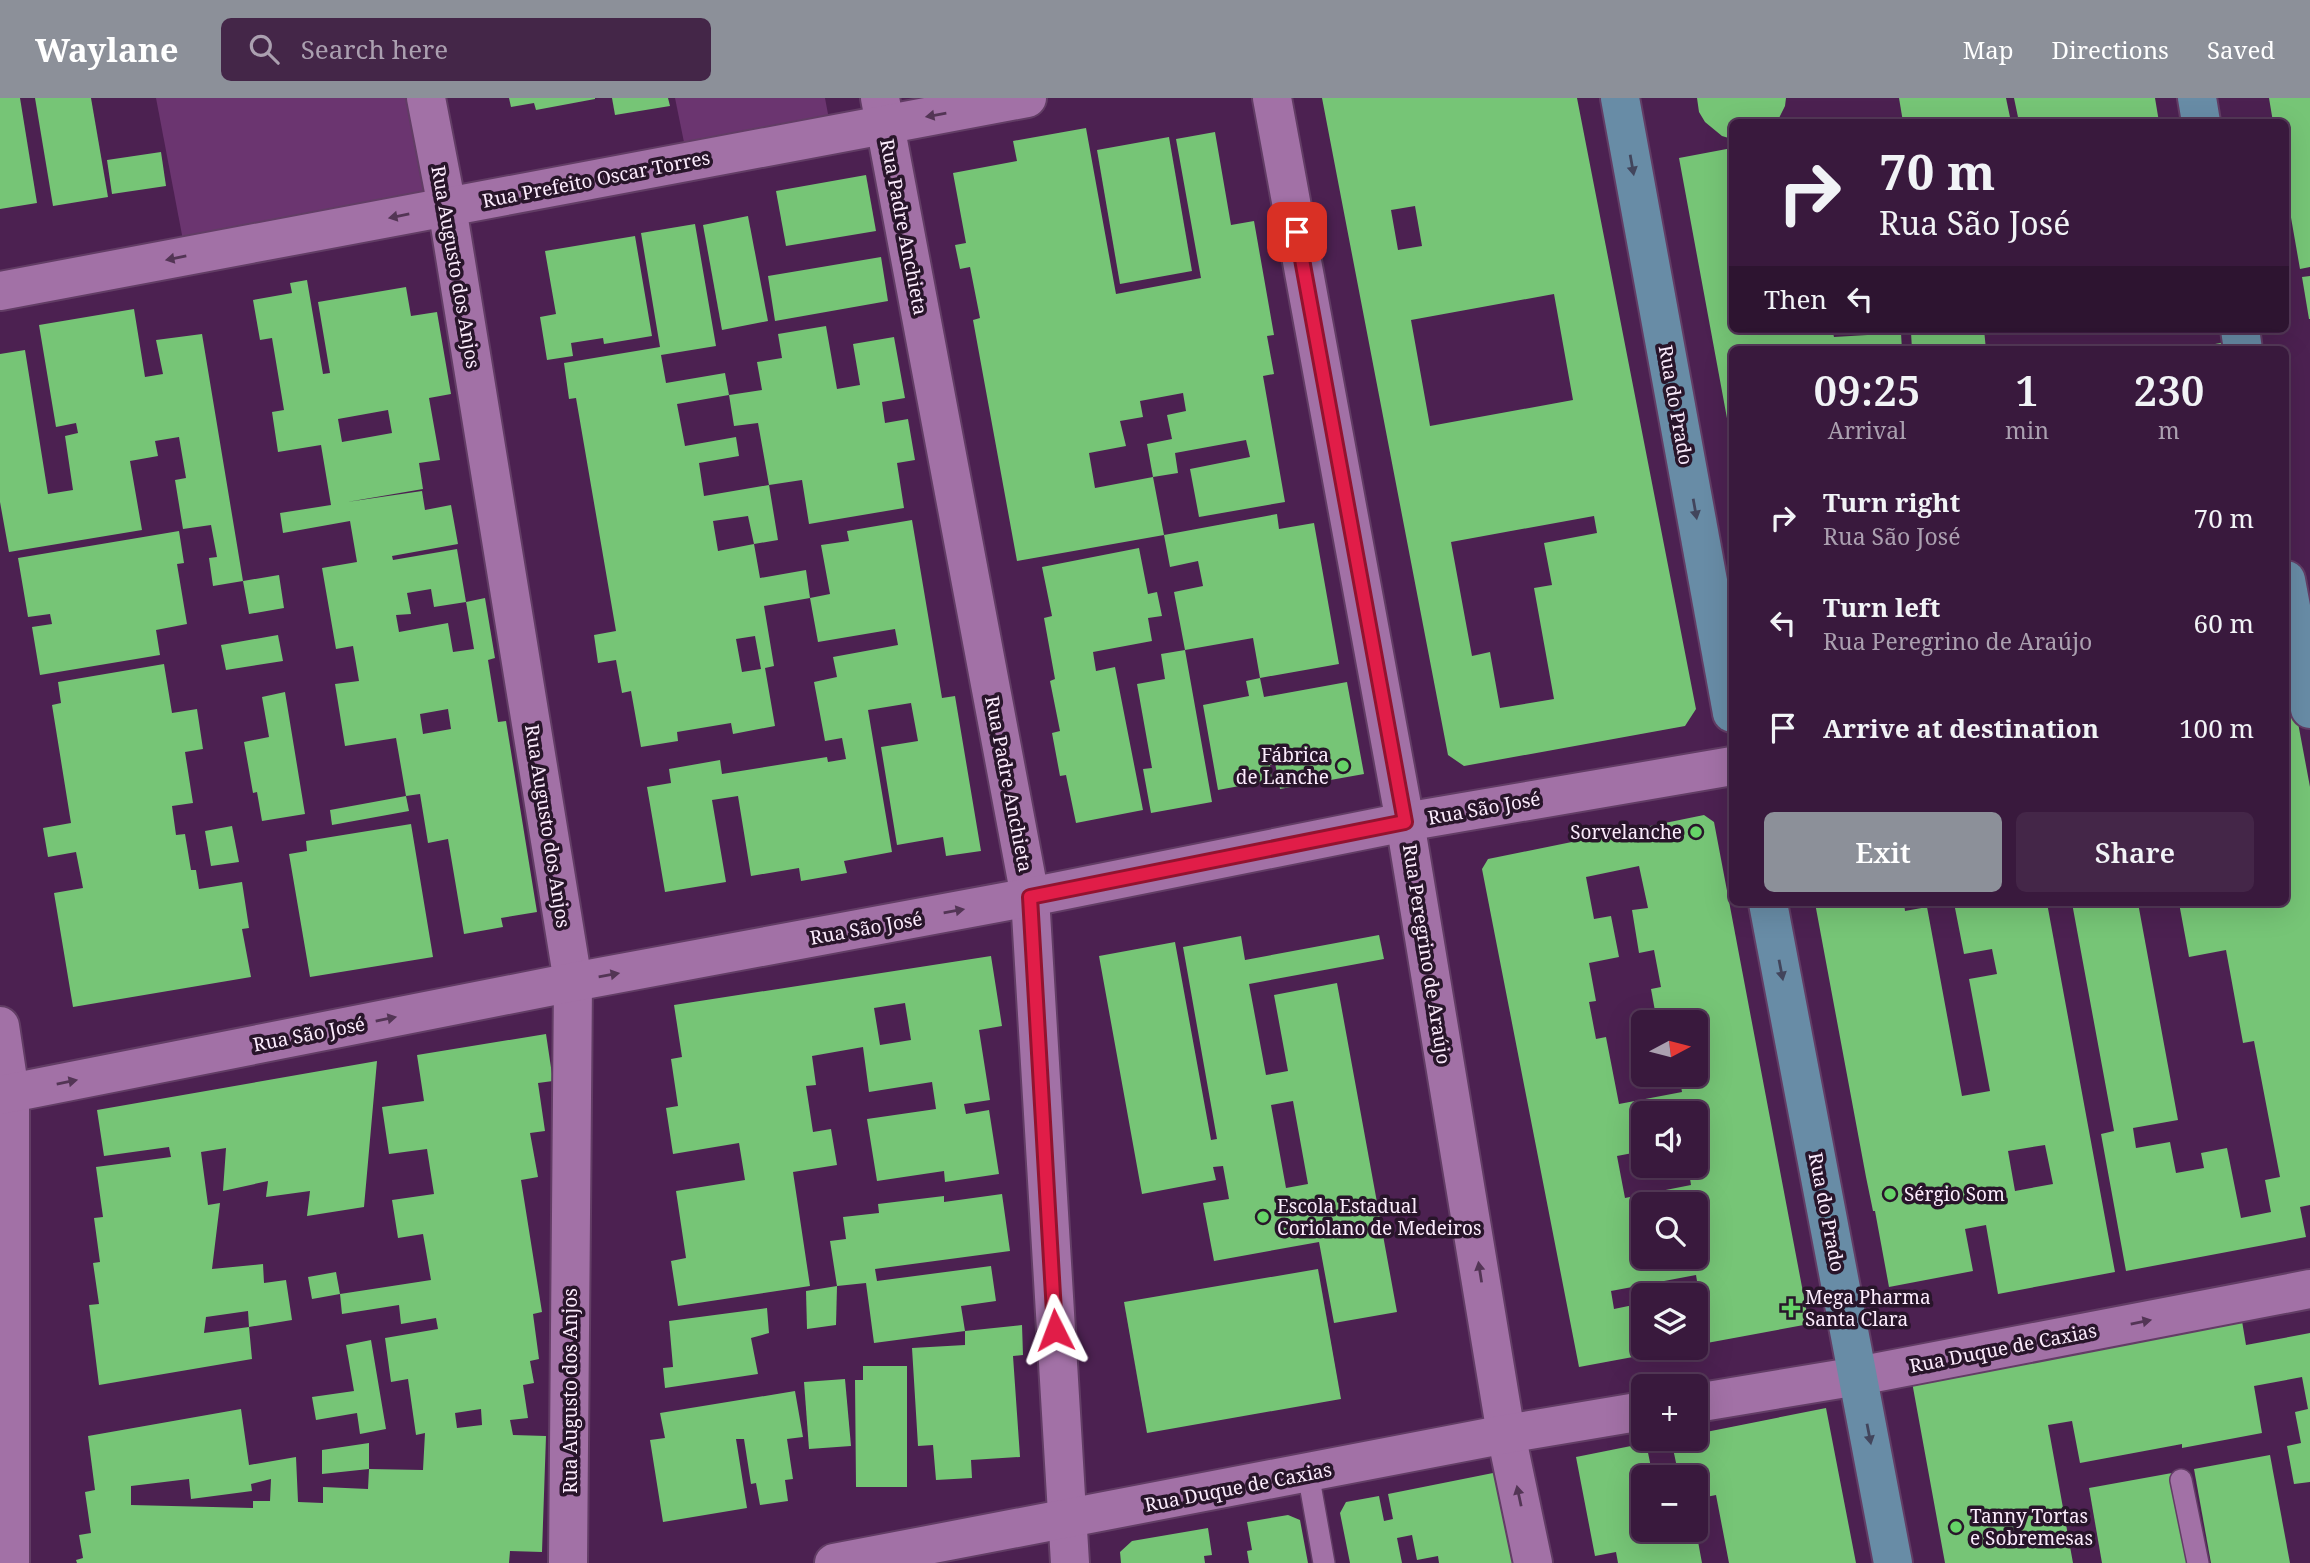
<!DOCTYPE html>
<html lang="en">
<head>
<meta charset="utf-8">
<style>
  body { margin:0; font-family:"Noto Serif",serif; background:#442648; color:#f1f3f6; height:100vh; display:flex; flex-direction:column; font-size:26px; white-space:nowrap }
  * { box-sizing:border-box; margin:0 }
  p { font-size:23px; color:#aba0b0 }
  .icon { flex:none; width:38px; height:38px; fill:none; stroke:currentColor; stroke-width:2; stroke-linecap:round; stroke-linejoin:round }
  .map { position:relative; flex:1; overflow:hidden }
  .details { position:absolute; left:1729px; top:248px; width:560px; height:560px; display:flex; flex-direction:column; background:#39193d; border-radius:10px; box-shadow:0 7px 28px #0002,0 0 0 2px #533857 }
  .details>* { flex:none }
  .guide { position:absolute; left:1729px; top:21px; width:560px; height:214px; border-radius:10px; box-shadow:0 7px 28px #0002,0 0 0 2px #533857; background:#39193d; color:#f1f3f6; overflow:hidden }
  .needle { width:46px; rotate:83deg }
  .controls { position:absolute; left:1631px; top:912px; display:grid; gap:14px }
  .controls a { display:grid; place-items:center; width:77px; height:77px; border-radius:10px; background:#39193d; box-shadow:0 7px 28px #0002,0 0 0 2px #533857; font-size:35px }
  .pin { position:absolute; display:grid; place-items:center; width:60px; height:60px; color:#fff; margin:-30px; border-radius:14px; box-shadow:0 4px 10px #0006 }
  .me { position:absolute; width:77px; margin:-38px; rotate:357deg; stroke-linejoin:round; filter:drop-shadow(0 0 5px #0008) }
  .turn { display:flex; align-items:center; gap:24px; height:147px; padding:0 35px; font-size:32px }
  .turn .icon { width:91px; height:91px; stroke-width:2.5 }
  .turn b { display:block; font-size:49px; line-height:60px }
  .then { display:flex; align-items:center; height:66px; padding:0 35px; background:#0003; gap:14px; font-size:26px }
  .eta { display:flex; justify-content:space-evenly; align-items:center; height:119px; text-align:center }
  .eta b { font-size:42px; font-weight:600; line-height:49px }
  .action { display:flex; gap:14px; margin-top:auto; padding:14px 35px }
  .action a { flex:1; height:80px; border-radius:10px; background:#8c9099; color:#fff; font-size:28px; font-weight:600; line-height:80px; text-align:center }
  .action a+a { background:#442648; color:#f1f3f6 }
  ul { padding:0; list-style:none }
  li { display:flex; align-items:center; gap:21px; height:105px; padding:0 35px }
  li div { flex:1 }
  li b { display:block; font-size:26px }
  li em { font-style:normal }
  header { display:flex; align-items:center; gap:42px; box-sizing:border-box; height:98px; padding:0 35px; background:#8c9099; color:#fff }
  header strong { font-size:33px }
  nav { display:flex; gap:38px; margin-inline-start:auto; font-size:24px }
  .search { width:490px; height:63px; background:#442648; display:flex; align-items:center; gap:18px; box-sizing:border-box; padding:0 24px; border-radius:10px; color:#aba0b0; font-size:26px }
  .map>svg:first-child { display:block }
  .green { fill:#6b3570 }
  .building { fill:#76c576; fill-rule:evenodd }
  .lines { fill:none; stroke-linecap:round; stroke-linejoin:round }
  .lane-casing { stroke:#623d65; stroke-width:24 }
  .street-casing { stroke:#623d65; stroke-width:42 }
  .primary-casing { stroke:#623d65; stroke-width:42 }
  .lane { stroke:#a271a6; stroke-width:21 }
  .street { stroke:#a271a6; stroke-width:38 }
  .primary { stroke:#688ca6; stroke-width:38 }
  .oneway { fill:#533555 }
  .oneway2 { fill:#42455c }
  .route-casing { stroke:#92132f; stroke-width:18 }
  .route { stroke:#e11d48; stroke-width:12 }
  .poi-dot { fill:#65d467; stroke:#28152a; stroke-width:2.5 }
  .labels { text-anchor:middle; stroke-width:7; stroke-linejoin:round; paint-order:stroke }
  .street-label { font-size:19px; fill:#fcecfd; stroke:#28152a }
  .poi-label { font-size:19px; fill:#fcecfd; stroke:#28152a; text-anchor:start }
</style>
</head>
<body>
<header>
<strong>Waylane</strong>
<div class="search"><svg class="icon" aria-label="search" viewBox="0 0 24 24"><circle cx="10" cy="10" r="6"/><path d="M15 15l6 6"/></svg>Search here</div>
<nav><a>Map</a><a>Directions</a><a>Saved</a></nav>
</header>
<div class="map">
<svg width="2310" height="1465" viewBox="0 0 2310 1465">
  <rect width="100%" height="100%" fill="#4c2151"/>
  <!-- green -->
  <g class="green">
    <path d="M156,0H426L447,109L186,158Z"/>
    <path d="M675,0H825L832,37L688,64Z"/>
  </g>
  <!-- building -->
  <g class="building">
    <path d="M0,0H20L37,105L0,111Z"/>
    <path d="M35,0H91L108,99L53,108Z"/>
    <path d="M509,0H595V1L536,12L534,5L511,9Z"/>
    <path d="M612,0H668L670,8L615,17Z"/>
    <path d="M1322,0H1577L1696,611L1685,628L1464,668L1448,657ZM1415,108L1422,148L1398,152L1391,112ZM1554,196L1573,302L1430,328L1411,222ZM1594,418L1597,435L1544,445L1552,487L1534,490L1554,601L1500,610L1490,554L1472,558L1451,444Z"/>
    <path d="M1697,0H1786L1785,8L1777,24H1732V41L1722,38L1705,24L1699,14Z"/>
    <path d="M1899,0H2006L2011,24H1903Z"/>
    <path d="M2014,0H2155L2159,24H2019Z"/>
    <path d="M2269,0H2310V169L2300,171L2286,91V24H2273Z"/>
    <path d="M1086,30L1116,196L1201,180L1176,41L1215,34L1231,127L1254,123L1274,237L1267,238L1274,276L1263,278L1285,404L1199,419L1190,371L1250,359L1246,342L1175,355L1178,375L1153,379L1147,346L1172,341L1167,317L1186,313L1183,295L1140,303L1143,319L1120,323L1126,348L1089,355L1095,390L1153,379L1164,437L1017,463L973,222L980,220L970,169L960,171L955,147L966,145L953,75L1017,63L1013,43Z"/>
    <path d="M1169,39L1192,173L1120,186L1097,52Z"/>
    <path d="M1732,50V231H1832L1834,239L1901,235V231H1984L1986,252H1912L1911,234L1901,235L1902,252H1732L1731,342L1679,60Z"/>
    <path d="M161,54L166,88L112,96L107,62Z"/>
    <path d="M866,77L876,133L786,148L776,93Z"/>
    <path d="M748,118L768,223L722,232L703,127Z"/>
    <path d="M695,126L716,248L661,257L666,285L725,275L729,297L677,306L685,348L736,339L739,358L699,365L704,398L769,387L778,442L754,446L760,480L806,472L810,500L830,496L821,447L849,443L847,433L912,422L942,600L955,598L981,753L946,758L943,739L897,747L881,649L918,643L911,605L868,612L892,754L844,763L847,775L801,783L799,770L751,778L738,698L712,702L726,784L665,794L647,689L671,685L669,671L720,662L722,676L827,659L828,664L846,661L842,640L825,643L814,584L837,579L833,559L898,547L895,531L818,544L810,500L764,508L774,568L765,570L775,628L733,636L731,625L677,634L678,643L641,649L631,593L622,595L616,562L598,565L594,537L616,533L576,300L569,301L564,265L660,249L641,135ZM748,418L754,446L718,453L713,423ZM755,538L761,571L742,574L736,541Z"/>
    <path d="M635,138L652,238L604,246L603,240L571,245L573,258L547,262L540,219L556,216L545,153Z"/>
    <path d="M881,159L888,203L775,223L768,178Z"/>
    <path d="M2310,178V221H2309L2302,179Z"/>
    <path d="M307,182L323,276L330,275L318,204L406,189L411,218L437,214L451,296L429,300L440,362L419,365L423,391L347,404L422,393L425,412L451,407L458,446L392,458L393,462L457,451L466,504L434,509L431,491L407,495L411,516L396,517L399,534L448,525L453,554L474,551L466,504L485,500L495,560L488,562L498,624L506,623L537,814L501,820L503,829L464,836L448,741L428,745L420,696L406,698L396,640L345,648L335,586L359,583L353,548L336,551L322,470L357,464L350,423L283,435L280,415L331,407L321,347L278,354L272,314L284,312L272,240L260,242L253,202L292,195L290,185ZM388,312L392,335L342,344L338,321ZM448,611L451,631L423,636L420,616Z"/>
    <path d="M134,211L145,279L163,276L156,242L202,236L243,483L279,477L284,510L249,516L243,483L213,488L209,460L217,459L211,427L183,431L175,382L186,380L179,339L155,343L158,358L130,363L142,432L9,454L0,404V256L25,252L48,396L73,392L65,338L78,335L76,325L56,329L39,227Z"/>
    <path d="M826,228L837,291L860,287L853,246L894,239L905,300L882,304L885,325L908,321L915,362L897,365L904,410L809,426L802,382L769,387L758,325L734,328L729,297L762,292L757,264L782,260L778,236Z"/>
    <path d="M2225,244L2227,252H2190V251Z"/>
    <path d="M1277,416L1279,431L1314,425L1339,566L1260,580L1264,599L1347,584L1364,676L1280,691L1275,665L1270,667L1272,682L1218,692L1203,607L1249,598L1246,583L1260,580L1253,540L1185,552L1174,494L1203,488L1198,463L1170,469L1164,437Z"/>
    <path d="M179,433L184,465L177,466L187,526L156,532L160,557L40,577L32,529L52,526L50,516L28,519L18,460Z"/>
    <path d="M1139,450L1148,496L1157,494L1162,518L1148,520L1152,543L1093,554L1096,573L1115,569L1143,712L1076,725L1066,677L1060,678L1052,635L1060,633L1050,583L1055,581L1044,520L1052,518L1042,469Z"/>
    <path d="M278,537L283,563L226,572L221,547Z"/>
    <path d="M1185,552L1212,704L1151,715L1143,671L1152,670L1137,586L1165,581L1161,556Z"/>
    <path d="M164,566L172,615L197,611L203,651L185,654L193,705L172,708L176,737L185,736L191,772H196L199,791L242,784L249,830L242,831L251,879L73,909L54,795L83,790L76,754L48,759L43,730L71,725L52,607L61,605L58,584Z"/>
    <path d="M285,594L305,716L262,723L257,694L253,695L244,644L269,639L262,599Z"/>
    <path d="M2293,598L2310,689V1107L2300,1109L2306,1139L2126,1173L2101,1036L2114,1033L2072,805H2138L2178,1022L2133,1030L2136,1050L2170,1044L2176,1075L2204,1070L2201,1055L2227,1050L2241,1120L2271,1114L2265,1082L2280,1079L2254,943L2243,945L2226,852L2189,859L2179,805H2286V600Z"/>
    <path d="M406,698L409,713L332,727L330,712Z"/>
    <path d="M1704,717L1714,724L1809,1226L1696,1247V1195H1699L1696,1177L1611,1193L1614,1211L1643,1205V1250L1676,1251L1579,1269L1482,771L1488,761ZM1639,768L1648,810L1632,812L1639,855L1654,852L1661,889L1651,891L1657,924H1696V976H1679L1682,994L1619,1006L1606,939L1596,941L1589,904L1596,903L1589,865L1619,859L1611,818L1594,821L1586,779ZM1643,1015H1696V1068H1688L1691,1087L1625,1100L1617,1058L1643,1053ZM1643,1106H1696V1158H1643Z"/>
    <path d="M411,726L433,859L310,879L289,756L307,753L306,743Z"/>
    <path d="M232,728L239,764L211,768L205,733Z"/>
    <path d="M1815,805H1904L1905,813L1927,809L1962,998L1990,993L1969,881L1997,876L1992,851L1964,856L1954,805H2047L2115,1174L1998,1196L1986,1127L1965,1131L1973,1173L1889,1189L1875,1113H1873L1866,1079ZM2045,1047L2053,1086L2015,1093L2008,1053Z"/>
    <path d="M1379,837L1384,861L1249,886L1266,977L1288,973L1274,897L1337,885L1397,1214L1334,1225L1319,1144L1214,1163L1203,1105L1229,1101L1223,1068L1213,1069L1216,1082L1142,1096L1099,858L1175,844L1211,1042L1217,1041L1183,849L1241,838L1245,862ZM1293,1003L1308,1086L1286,1090L1271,1007Z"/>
    <path d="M991,858L1002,928L979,932L990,1002L964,1006L966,1016L989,1012L999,1076L945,1084L944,1073L877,1083L867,1021L936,1011L932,984L869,994L863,949L812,958L816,987L806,988L813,1034L831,1031L837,1067L793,1074L810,1188L678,1208L671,1163L686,1160L676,1093L745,1082L739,1045L673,1056L666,1010L678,1008L671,961L682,959L674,907ZM905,905L911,942L880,947L874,910Z"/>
    <path d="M546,936L553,983L538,985L545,1033L530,1035L538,1079L521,1082L542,1214L533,1216L539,1261L530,1263L534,1285L523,1287L528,1320L510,1322L513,1337L546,1338L542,1454L510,1453L509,1465H77L76,1462L83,1460L79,1437L91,1435L85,1394L95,1392L88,1338L241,1311L249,1367L296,1359L298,1404L323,1405V1389L368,1391L369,1371L423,1372L425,1335L416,1337L408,1281L391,1284L385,1240L438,1231L436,1220L401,1226L399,1207L342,1216L340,1196L431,1182L423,1136L398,1140L392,1102L434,1096L427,1051L389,1056L382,1009L424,1003L417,957ZM481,1311L482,1327L457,1330L455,1315ZM189,1381L191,1401L252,1393L251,1386L271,1381L270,1403H253V1410L131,1407V1388Z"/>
    <path d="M377,963L364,1109L307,1118L310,1093L266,1099L268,1083L223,1093L226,1050L201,1054L208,1107L220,1105L212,1171L263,1166L264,1185L286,1182L292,1222L249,1229L248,1213L206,1219L204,1235L249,1229L252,1261L99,1287L89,1207L99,1206L93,1165L100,1164L94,1120L103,1119L96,1069L171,1059L169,1049L104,1058L97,1012Z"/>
    <path d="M1002,1096L1010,1153L875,1171L877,1183L991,1168L996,1203L961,1208L965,1233L1022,1227L1023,1257L1013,1258L1020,1359L971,1362L972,1380L936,1382L933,1347L918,1348L912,1250L965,1247V1233L874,1245L866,1185L837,1188L830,1143L846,1141L843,1119L879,1115L878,1106L944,1098V1104Z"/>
    <path d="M1318,1171L1341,1301L1147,1335L1124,1204Z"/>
    <path d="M336,1174L340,1196L312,1201L308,1179Z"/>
    <path d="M837,1188L836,1227L807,1231L806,1193Z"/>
    <path d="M767,1210L769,1235L751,1240L758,1276L665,1290L663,1270L673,1269L669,1223Z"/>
    <path d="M2242,1223L2246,1247L2310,1235V1384L2294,1386L2287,1348L2301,1345L2295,1314L2308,1311L2302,1279L2254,1288L2262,1335L2182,1350V1346L2080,1365L2072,1323L2048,1327L2073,1465H1945L1912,1284Z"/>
    <path d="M371,1242L386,1331L360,1336L357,1315L316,1322L312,1299L354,1293L346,1247Z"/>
    <path d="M863,1268H907V1389H856L855,1282H863Z"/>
    <path d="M845,1281L851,1348L809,1351L804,1284Z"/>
    <path d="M795,1293L803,1339L787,1341L793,1381L785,1382L788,1403L760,1407L756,1385L751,1386L744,1341H736L747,1410L663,1424L650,1342L665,1340L660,1315Z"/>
    <path d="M1826,1310L1856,1465H1729L1716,1397L1696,1401V1379H1679L1671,1341L1696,1340V1336Z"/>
    <path d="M369,1345V1371L322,1376V1352Z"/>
    <path d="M1646,1345L1653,1379H1643V1432H1663L1665,1444L1697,1438L1702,1465H1618L1616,1454L1595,1458L1576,1359Z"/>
    <path d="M2270,1357L2290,1465H2211L2194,1371Z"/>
    <path d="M1493,1375L1501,1382L1518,1465H1439L1438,1458L1417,1462L1412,1437L1397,1440L1402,1465H1350L1340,1415L1346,1404L1379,1398L1384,1423L1393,1421L1388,1396Z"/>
    <path d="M2172,1375L2189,1465H2102L2089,1390Z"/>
    <path d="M1288,1417L1300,1422L1308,1465H1249L1247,1453L1252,1452L1247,1424Z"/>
    <path d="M1208,1430L1212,1457L1204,1458L1205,1465H1121L1120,1454L1132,1443Z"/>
  </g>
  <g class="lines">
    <!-- lane casing -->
    <g class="lane-casing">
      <g id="lane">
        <path d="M1308,1375L1324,1465"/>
        <path d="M2181,1382L2198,1465"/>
      </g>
    </g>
    <!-- street casing -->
    <g class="street-casing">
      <g id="street">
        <path d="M426,0L447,109L573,884L568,1465"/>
        <path d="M880,0L1030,799L1070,1465"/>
        <path d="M1272,0L1405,724L1506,1336L1533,1465"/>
        <path d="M0,193L1027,0"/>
        <path d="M0,928L10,995V1465"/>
        <path d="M0,997L573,884L1030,799L1405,724L1732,668"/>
        <path d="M1696,1305L1858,1278L2310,1191"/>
        <path d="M834,1465L1506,1336L1643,1313"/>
      </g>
    </g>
    <!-- primary casing -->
    <g class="primary-casing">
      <g id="primary">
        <path d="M1620,0L1732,615"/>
        <path d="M2197,0L2201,24"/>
        <path d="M2240,231L2243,252"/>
        <path d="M2286,482L2310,611"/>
        <path d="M1768,805L1893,1465"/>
      </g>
    </g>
    <!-- lane -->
    <use href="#lane" class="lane"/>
    <!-- street -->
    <use href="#street" class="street"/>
    <!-- primary -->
    <use href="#primary" class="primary"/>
  </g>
  <!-- one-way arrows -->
  <defs><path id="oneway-solid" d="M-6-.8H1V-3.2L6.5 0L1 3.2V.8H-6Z" transform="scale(1.75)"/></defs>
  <g class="oneway">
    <use href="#oneway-solid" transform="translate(936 17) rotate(170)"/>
    <use href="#oneway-solid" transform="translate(399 118) rotate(169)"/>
    <use href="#oneway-solid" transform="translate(176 160) rotate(169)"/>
    <use href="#oneway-solid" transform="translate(954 813) rotate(-10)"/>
    <use href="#oneway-solid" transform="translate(609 877) rotate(-10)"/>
    <use href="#oneway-solid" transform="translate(386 921) rotate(-11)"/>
    <use href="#oneway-solid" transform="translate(67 984) rotate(-11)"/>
    <use href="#oneway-solid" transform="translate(1480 1174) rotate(-99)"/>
    <use href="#oneway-solid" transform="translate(2141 1224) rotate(-11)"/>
    <use href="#oneway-solid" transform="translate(1519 1398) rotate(-102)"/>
  </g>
  <g class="oneway2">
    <use href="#oneway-solid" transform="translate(1632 67) rotate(80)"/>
    <use href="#oneway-solid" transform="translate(1695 411) rotate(80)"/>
    <use href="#oneway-solid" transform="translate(1781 872) rotate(79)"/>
    <use href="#oneway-solid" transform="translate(1869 1336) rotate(79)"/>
  </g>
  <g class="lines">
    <!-- route casing -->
    <g class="route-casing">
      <path id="route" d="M1055,1232L1030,799L1405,724L1297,134"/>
    </g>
    <!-- route -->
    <use href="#route" class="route"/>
  </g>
  <!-- markers -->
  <g class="poi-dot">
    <circle cx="1343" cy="668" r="7"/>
    <circle cx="1696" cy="734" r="7"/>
    <circle cx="1890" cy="1096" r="7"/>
    <circle cx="1263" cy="1119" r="7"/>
    <path d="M1787.5 1199.5h7v7h7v7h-7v7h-7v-7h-7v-7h7z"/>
    <circle cx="1956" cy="1429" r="7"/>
  </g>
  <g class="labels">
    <!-- street labels -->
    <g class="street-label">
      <text transform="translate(596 81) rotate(-11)" y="7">Rua Prefeito Oscar Torres</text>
      <text transform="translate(904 129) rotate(79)" y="7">Rua Padre Anchieta</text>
      <text transform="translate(456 169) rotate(80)" y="7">Rua Augusto dos Anjos</text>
      <text transform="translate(1676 307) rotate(80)" y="7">Rua do Prado</text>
      <text transform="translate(1009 686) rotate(79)" y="7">Rua Padre Anchieta</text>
      <text transform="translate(1484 710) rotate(-10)" y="7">Rua São José</text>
      <text transform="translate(548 728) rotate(81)" y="7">Rua Augusto dos Anjos</text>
      <text transform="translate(866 830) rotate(-10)" y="7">Rua São José</text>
      <text transform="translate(1427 856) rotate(81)" y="7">Rua Peregrino de Araújo</text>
      <text transform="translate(309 936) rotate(-11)" y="7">Rua São José</text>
      <text transform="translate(1827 1114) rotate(79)" y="7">Rua do Prado</text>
      <text transform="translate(2003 1250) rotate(-11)" y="7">Rua Duque de Caxias</text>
      <text transform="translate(570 1293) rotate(-90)" y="7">Rua Augusto dos Anjos</text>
      <text transform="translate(1238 1389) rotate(-11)" y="7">Rua Duque de Caxias</text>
    </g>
    <!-- poi labels -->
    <g class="poi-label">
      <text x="1329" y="664" text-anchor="end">Fábrica<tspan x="1329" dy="22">de Lanche</tspan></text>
      <text x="1682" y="741" text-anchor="end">Sorvelanche</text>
      <text x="1904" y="1103">Sérgio Som</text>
      <text x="1277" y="1115">Escola Estadual<tspan x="1277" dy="22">Coriolano de Medeiros</tspan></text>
      <text x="1805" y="1206">Mega Pharma<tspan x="1805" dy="22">Santa Clara</tspan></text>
      <text x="1970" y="1425">Tanny Tortas<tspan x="1970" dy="22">e Sobremesas</tspan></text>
    </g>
  </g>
</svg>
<div class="controls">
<a><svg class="needle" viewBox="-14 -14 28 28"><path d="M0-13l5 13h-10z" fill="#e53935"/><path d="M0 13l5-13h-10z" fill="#aba0b0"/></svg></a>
<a><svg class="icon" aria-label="sound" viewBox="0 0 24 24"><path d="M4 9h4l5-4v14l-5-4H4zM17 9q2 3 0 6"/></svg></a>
<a><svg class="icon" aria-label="search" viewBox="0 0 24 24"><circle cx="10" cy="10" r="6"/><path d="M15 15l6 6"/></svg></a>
<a><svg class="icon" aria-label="layers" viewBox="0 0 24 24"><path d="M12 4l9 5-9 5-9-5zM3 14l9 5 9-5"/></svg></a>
<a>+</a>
<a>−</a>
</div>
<div class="pin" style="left:1297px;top:134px;background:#d93025"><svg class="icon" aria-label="arrive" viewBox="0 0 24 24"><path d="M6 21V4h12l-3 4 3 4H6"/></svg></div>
<svg class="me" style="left:1055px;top:1232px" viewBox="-20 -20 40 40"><path d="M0-17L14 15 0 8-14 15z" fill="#e11d48" stroke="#fff" stroke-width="4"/></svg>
<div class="guide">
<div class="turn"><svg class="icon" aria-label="right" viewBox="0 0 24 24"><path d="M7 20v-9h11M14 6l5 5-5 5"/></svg><div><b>70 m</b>Rua São José</div></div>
<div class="then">Then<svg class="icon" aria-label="left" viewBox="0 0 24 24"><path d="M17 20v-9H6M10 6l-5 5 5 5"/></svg></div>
</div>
<section class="details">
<div class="eta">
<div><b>09:25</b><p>Arrival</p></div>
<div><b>1</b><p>min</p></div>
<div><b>230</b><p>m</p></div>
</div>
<ul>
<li><svg class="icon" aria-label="right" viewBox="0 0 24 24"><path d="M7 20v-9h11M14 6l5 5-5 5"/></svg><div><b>Turn right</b><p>Rua São José</p></div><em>70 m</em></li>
<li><svg class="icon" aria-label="left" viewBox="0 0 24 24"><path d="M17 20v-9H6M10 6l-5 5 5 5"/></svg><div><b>Turn left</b><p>Rua Peregrino de Araújo</p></div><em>60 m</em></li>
<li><svg class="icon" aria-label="arrive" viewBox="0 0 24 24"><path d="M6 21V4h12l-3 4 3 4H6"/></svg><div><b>Arrive at destination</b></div><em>100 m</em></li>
</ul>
<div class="action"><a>Exit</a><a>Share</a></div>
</section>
</div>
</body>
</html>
